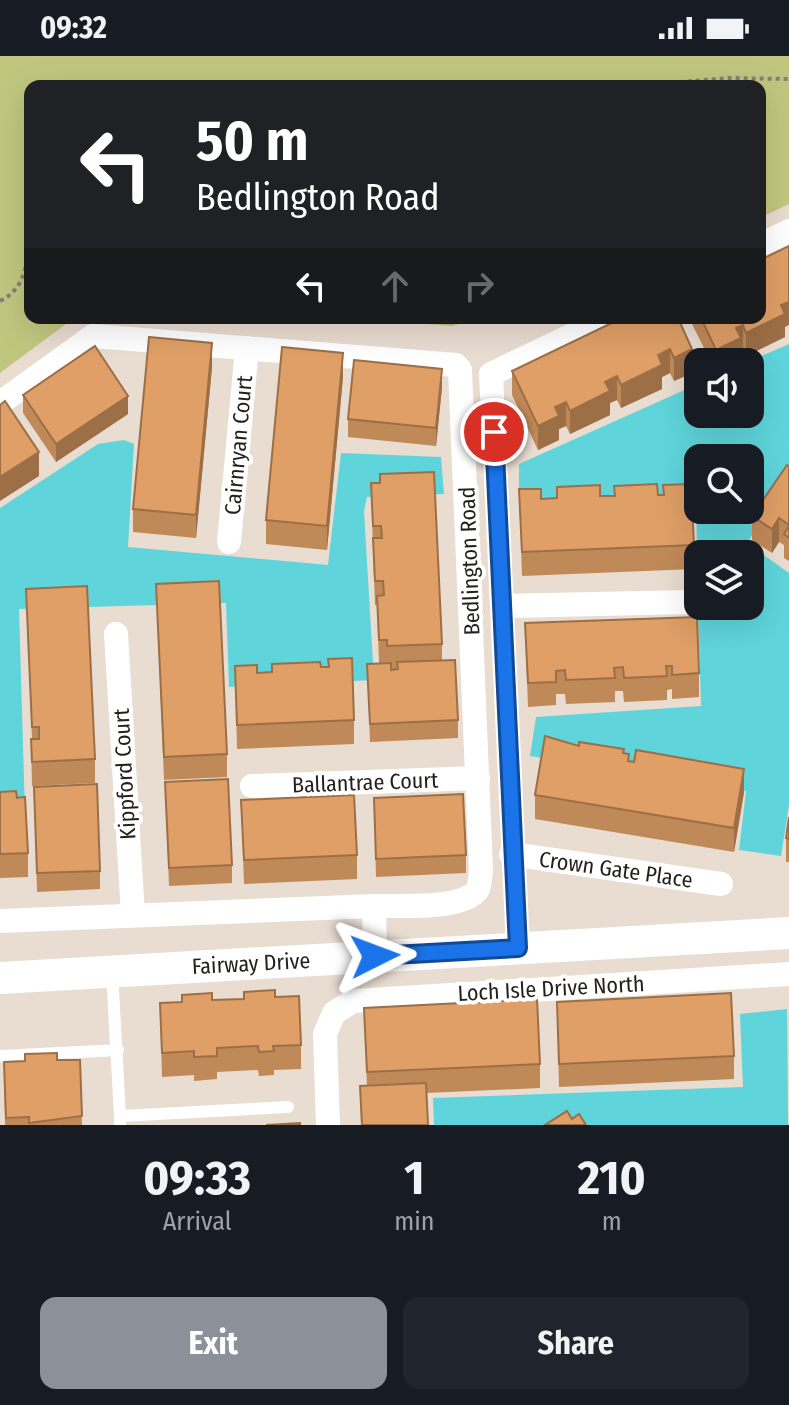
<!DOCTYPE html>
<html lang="en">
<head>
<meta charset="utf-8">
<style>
  body { margin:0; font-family:"Fira Sans Condensed",sans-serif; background:#20242c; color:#f1f3f6; height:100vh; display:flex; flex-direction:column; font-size:30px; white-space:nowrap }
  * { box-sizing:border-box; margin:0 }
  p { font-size:26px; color:#9ea1a6 }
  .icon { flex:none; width:44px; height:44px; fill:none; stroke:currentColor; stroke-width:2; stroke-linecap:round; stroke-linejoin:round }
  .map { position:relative; height:1069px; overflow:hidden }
  .side { display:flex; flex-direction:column; background:#171b24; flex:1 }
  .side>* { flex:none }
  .hud { position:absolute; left:24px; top:24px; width:742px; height:244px; border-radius:16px; box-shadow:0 8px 32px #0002; background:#202124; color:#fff; overflow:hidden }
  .controls { position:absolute; left:684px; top:292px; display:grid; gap:16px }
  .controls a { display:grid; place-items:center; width:80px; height:80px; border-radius:16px; background:#171b24; box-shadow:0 8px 32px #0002; font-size:40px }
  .pin { position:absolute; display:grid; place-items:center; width:68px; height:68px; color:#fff; margin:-34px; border:4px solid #fff; border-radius:50%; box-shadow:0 2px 8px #0007 }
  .me { position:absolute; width:88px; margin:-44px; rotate:87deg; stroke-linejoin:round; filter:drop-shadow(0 0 6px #0008) }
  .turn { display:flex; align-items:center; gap:28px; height:168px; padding:0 40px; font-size:36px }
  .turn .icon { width:104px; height:104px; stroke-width:2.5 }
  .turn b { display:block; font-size:56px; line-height:68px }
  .lanes { display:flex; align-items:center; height:76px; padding:0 40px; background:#0003; justify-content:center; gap:40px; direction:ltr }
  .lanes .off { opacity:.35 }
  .eta { display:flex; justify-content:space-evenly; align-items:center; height:136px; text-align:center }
  .eta b { font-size:48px; font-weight:700; line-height:56px }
  .button { display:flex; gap:16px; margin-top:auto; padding:16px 40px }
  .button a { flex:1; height:92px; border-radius:16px; background:#8c9099; color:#fff; font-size:32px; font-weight:700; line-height:92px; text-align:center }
  .button a+a { background:#20242c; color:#f1f3f6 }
  .status { display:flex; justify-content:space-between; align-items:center; height:56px; padding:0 40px; background:#171b24; direction:ltr }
  .status svg { height:22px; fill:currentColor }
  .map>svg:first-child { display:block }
  .green { fill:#c1c67f }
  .water { fill:#5fd5db; fill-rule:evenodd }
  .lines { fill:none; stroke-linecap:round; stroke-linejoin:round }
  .path { stroke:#877f77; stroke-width:4; stroke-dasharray:4 4; stroke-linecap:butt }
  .service { stroke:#fff; stroke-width:12 }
  .minor { stroke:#fff; stroke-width:24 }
  .tertiary { stroke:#fff; stroke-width:32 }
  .wall { fill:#c08958 }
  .shaded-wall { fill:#9c6f47 }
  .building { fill:#df9f66; stroke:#9c6f47; stroke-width:2 }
  .route-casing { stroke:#114b97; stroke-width:20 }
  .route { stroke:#1a73e8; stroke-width:14 }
  .labels { text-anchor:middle; stroke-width:8; stroke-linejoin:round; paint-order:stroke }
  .street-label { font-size:22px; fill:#231f1b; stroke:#fff }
</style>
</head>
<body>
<div class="status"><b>09:32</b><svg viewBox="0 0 49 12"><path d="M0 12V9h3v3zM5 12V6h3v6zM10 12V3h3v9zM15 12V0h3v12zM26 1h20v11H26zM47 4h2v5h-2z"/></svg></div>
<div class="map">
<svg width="789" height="1069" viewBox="0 0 789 1069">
  <rect width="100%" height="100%" fill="#e9dcd1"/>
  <!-- green -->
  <g class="green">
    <path d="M0,0H789V148L760,162V30H30V262H74L0,317Z"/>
    <path d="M347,262H482L452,270Z"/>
  </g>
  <!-- water -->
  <g class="water">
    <path d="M789,288V421L747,487L789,517V749L781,800L739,794L746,735L530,700L536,661L701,650L698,550H750V498H698V530L696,448L519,456V408L698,328V358H750L748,306ZM698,402H750V454H698Z"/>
    <path d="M124,384L134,388L128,491L328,509L341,397L441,401L444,438L367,441L364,455L374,624L229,631L226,547L19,553L25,757L0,759V452L98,388Z"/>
    <path d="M787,953L788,1069H434L433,1042L743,1031L740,958Z"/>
  </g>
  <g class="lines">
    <!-- path -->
    <g class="path">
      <path d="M632,30L729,22L789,23"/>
      <path d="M0,245C47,223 18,149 30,108"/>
    </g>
    <!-- service -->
    <g class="service">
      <path d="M112,916L120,1060"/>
      <path d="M0,1000L118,994"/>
      <path d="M120,1069V1060L288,1051"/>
    </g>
    <!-- minor -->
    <g class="minor">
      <path d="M760,189L789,175"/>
      <path d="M0,347L93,280L456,309L460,314L481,814C480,820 480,828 478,833C464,855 397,849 374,850"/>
      <path d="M229,486L247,292"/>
      <path d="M502,550L690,546"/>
      <path d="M116,578L133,859"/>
      <path d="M252,730L478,722"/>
      <path d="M511,798L721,828"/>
      <path d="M0,865L374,850L375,900"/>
      <path d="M518,892L491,318L608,262"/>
      <path d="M328,1069L325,978L334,957L353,945L789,918"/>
    </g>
    <!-- tertiary -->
    <path class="tertiary" d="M0,922L789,877"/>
  </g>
  <!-- wall -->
  <g class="wall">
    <path d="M678,262L692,317L674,325L670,317L662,321V333L621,352L617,344L610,347V359L570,378L566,370L559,373V384L538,394L512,339V315Z"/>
    <path d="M689,262H760L785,271V281L746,300L743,292L741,293V306H711Z"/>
    <path d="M212,311L196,482L133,476V453Z"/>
    <path d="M343,321L327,494L266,488V464Z"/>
    <path d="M442,331L436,390L348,381V363Z"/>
    <path d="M23,339L128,358L56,406L23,357Z"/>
    <path d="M789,410V505L784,502V489L779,486L772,497L752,484V460Z"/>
    <path d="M371,427L442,588V604L458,664V682L370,686L367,608L379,607L377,549H375L373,494Z"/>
    <path d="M519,433L541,443L658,439L694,489V513L522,520Z"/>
    <path d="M156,528L227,698V721L164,724Z"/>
    <path d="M26,533L95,703V727L32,730L31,683H32Z"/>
    <path d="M525,567L699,617V641L672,643V633L667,634V644L624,646L623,635H615V646L566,648L565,638H556V649L528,651Z"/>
    <path d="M235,610L257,617L321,611L354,664V688L237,693Z"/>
    <path d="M579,690L624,698L629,705L744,736L734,796L535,763V739Z"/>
    <path d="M165,726L232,809V827L169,830Z"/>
    <path d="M34,731L100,815V833L37,836Z"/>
    <path d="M0,736L17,742L28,797V821L0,822Z"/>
    <path d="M374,742L466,799V817L376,821Z"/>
    <path d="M241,744L357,799V823L244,828Z"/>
    <path d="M789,761V806H786V782Z"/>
    <path d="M275,941L301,989V1013L274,1014V1019L259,1020L258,1014L217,1016V1023L194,1025V1019L162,1021L160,947Z"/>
    <path d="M557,946L734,1000V1023L559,1031Z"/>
    <path d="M364,952L540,1008V1032L426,1037L428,1069H361L360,1030H367Z"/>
    <path d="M80,1004L82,1069H5L4,1006Z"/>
  </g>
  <!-- shaded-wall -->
  <g class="shaded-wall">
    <path d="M789,246V269L785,271V281L746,300V277L781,249Z"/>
    <path d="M743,269V292L741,293V306H716V294L736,272Z"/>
    <path d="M212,287V311L196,482V459Z"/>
    <path d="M670,293V317L662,321V333L621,352V329L658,299Z"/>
    <path d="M692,293V317L674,325V302Z"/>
    <path d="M343,297V321L327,494V470Z"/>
    <path d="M442,313V331L436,390V372Z"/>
    <path d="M617,320V344L610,347V359L570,378V355L605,326Z"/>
    <path d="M128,340V358L56,406V388Z"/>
    <path d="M566,346V370L559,373V384L538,394V370L555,351Z"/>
    <path d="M39,396V420L0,445V421Z"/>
    <path d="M779,462V486L772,497V473Z"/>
    <path d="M744,713V736L734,796V772Z"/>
  </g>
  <!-- building -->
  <g class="building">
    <path d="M789,190V246L781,249L785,258L746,277L743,269L736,272L741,282L716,294L701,262H760V204Z"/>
    <path d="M622,262H678L692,293L674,302L670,293L658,299L662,309L621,329L617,320L605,326L610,335L570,355L566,346L555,351L559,360L538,370L512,315Z"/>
    <path d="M149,281L212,287L196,459L133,453Z"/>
    <path d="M95,290L128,340L56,388L23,339Z"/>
    <path d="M282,291L343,297L327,470L266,464Z"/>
    <path d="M354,304L442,313L436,372L348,363Z"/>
    <path d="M5,345L39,396L0,421V349Z"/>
    <path d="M787,409L789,410V469L779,462L772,473L752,460Z"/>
    <path d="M434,416L442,588L387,590V584H379L377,540L384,539L383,525H375L373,482H382L381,470H373L371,427H380V418Z"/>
    <path d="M657,428L658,439H664L663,429L691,428L694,489L522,496L519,433H541V443L557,442V431L600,429V440H615L614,430Z"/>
    <path d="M789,470V482L784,478Z"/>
    <path d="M219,525L227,698L164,701L156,528Z"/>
    <path d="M87,530L95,703L32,706L31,683H39V671H32L26,533Z"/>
    <path d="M697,561L699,617L672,619V610H666L667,620L624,622L623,611L614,612L615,622L566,624L565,614L556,615V626L528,627L525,567Z"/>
    <path d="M352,602L354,664L237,669L235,610L257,609V617L272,616V608L320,606L321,611H329L328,603Z"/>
    <path d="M455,604L458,664L370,668L367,608L391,607V614L398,613L397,606Z"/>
    <path d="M545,680L579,690V686L624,693L623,697L629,698L628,705L634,706L636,694L744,713L734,772L535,739Z"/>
    <path d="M228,723L232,809L169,812L165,726Z"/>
    <path d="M97,728L100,815L37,817L34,731Z"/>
    <path d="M16,735L17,742L25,741L28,797L0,798V736Z"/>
    <path d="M463,738L466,799L376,803L374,742Z"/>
    <path d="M354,739L357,799L244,804L241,744Z"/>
    <path d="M789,761V783L786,782Z"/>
    <path d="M275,934V941L299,940L301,989L273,990L274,995L259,996L258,990L217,992V1000L194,1001V995L162,997L160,947L182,946V939L212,937V944L244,943V936Z"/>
    <path d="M731,937L734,1000L559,1008L557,946Z"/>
    <path d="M537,943L540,1008L367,1016L364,952Z"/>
    <path d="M57,997V1004H80L82,1060L29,1067V1061L6,1062L4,1006L25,1005V998Z"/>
    <path d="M426,1027L428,1069H362L360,1030Z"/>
    <path d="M567,1055L572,1063L579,1058L586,1069H545Z"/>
    <path d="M300,1067V1069H266Z"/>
  </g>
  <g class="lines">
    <!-- route casing -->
    <g class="route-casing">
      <path id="route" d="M375,900L518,892L494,376"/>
    </g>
    <!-- route -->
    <use href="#route" class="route"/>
  </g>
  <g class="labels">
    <!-- street labels -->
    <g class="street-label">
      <text transform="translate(238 389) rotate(-85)" y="8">Cairnryan Court</text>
      <text transform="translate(469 505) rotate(-92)" y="8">Bedlington Road</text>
      <text transform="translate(124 718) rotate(-93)" y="8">Kippford Court</text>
      <text transform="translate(365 726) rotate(-2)" y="8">Ballantrae Court</text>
      <text transform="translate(616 813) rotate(8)" y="8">Crown Gate Place</text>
      <text transform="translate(251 907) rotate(-3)" y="8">Fairway Drive</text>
      <text transform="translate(551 932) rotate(-3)" y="8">Loch Isle Drive North</text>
    </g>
  </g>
</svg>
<div class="controls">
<a><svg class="icon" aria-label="sound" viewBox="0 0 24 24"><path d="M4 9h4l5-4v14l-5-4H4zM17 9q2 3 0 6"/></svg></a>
<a><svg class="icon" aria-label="search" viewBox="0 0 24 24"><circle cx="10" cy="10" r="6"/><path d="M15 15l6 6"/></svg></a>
<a><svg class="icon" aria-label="layers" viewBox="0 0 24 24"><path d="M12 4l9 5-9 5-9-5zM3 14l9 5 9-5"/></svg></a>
</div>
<div class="pin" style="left:494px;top:376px;background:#d93025"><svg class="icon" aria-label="arrive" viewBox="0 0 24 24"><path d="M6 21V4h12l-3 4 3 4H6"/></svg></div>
<svg class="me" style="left:375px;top:900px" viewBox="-20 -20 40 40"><path d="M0-17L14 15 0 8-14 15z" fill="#1a73e8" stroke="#fff" stroke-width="4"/></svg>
<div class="hud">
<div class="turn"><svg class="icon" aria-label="left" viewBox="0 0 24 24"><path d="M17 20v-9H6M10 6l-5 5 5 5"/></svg><div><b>50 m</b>Bedlington Road</div></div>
<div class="lanes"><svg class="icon" aria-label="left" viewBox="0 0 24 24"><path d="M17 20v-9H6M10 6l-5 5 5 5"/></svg><svg class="icon off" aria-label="ahead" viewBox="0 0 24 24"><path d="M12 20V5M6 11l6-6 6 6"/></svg><svg class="icon off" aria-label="right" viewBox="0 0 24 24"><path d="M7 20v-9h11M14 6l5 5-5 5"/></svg></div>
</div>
</div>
<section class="side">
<div class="eta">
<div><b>09:33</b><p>Arrival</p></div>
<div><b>1</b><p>min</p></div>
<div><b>210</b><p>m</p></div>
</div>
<div class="button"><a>Exit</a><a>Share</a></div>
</section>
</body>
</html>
